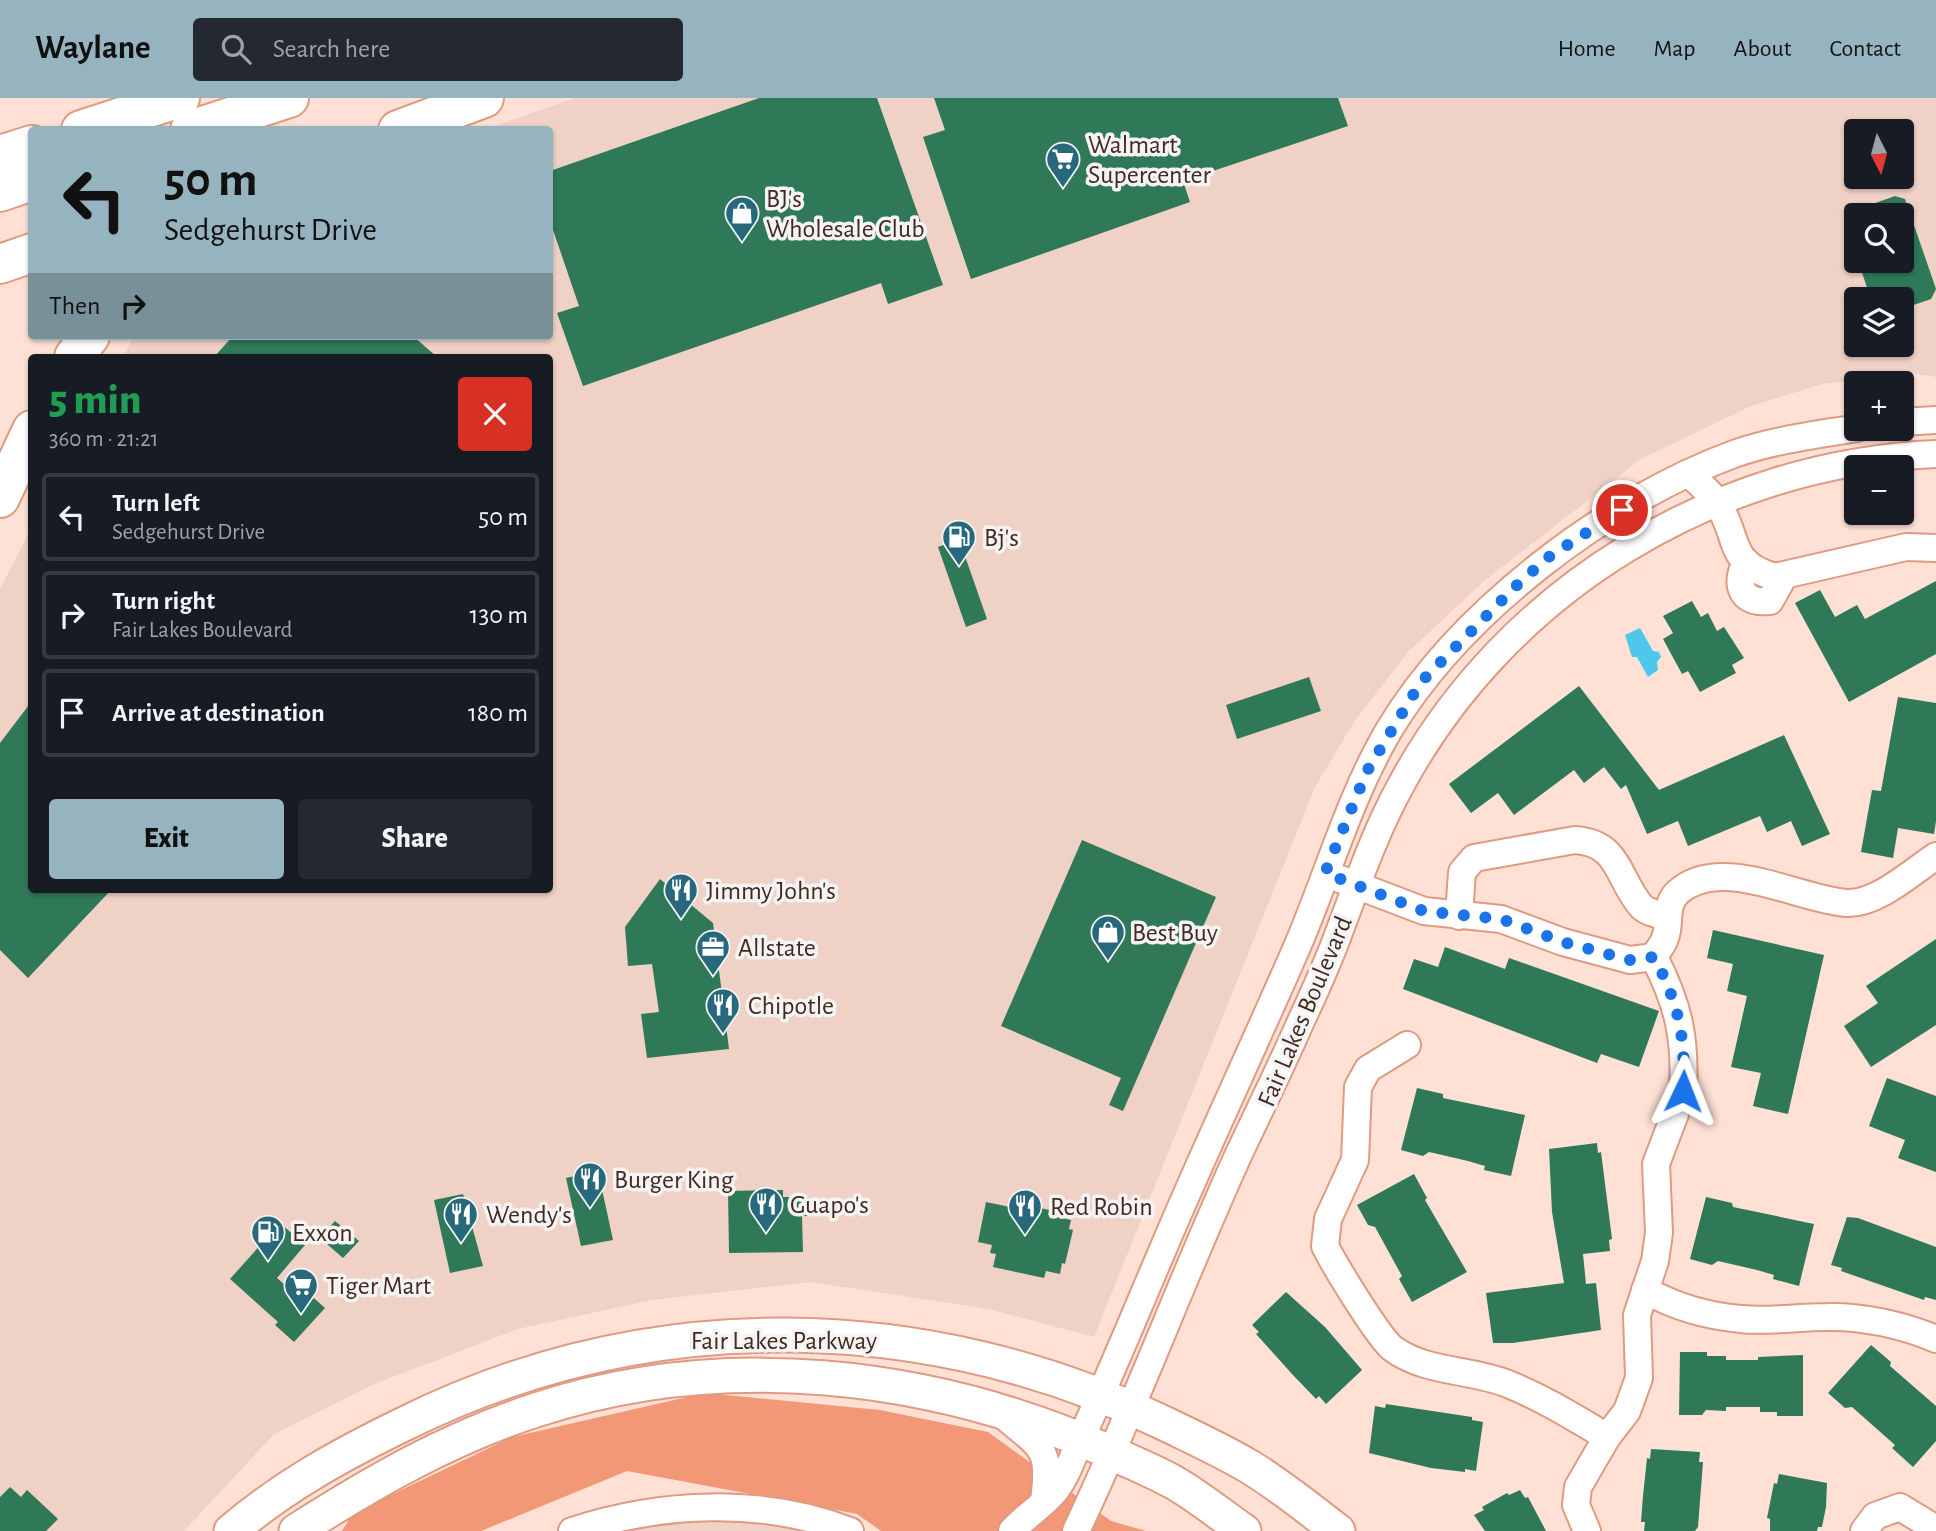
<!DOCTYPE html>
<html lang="en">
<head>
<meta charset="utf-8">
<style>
  body { margin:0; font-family:"Alegreya Sans",sans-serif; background:#242831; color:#f1f3f6; height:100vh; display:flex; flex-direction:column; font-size:26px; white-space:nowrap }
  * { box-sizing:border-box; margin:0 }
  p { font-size:23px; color:#9ea1a6 }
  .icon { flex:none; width:38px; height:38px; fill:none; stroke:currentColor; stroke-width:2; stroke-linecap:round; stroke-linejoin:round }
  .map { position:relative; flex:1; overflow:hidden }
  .sheet { position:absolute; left:28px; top:256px; width:525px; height:539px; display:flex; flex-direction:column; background:#171b24; border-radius:7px; box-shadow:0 2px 5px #0004 }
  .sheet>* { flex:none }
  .guide { position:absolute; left:28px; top:28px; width:525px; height:214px; border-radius:7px; box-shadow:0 2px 5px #0004; background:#96b4bf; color:#111; overflow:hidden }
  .needle { width:46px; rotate:174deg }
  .controls { position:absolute; left:1844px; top:21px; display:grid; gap:14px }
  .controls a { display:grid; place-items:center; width:70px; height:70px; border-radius:7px; background:#171b24; box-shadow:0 2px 5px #0004; font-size:35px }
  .pin { position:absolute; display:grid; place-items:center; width:60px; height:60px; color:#fff; margin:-30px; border:4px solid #fff; border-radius:50%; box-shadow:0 2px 7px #0007 }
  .me { position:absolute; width:77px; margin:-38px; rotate:2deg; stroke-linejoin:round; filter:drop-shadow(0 0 5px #0008) }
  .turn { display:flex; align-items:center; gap:24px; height:147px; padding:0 21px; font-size:32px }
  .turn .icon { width:91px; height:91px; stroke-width:2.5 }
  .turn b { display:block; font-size:49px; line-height:60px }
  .then { display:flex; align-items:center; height:66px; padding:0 21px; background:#0003; gap:14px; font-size:26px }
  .round { display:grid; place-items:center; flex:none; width:74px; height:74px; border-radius:7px; background:#242831 }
  .headline { display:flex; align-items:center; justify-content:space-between; height:119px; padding:0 21px }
  h1 { font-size:42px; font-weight:800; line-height:52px; color:#1e9e55 }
  .cta { display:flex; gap:14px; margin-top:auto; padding:14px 21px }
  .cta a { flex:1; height:80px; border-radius:7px; background:#96b4bf; color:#111; font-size:28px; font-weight:800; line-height:80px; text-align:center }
  .cta a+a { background:#242831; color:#f1f3f6 }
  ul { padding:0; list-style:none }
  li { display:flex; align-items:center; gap:21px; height:88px; margin:0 14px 10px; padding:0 7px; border:4px solid #363941; border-radius:7px }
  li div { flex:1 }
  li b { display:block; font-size:26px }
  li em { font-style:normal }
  header { display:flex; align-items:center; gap:42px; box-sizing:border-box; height:98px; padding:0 35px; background:#96b4bf; color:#111 }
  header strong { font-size:33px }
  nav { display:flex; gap:38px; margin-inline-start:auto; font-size:24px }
  .search { width:490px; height:63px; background:#242831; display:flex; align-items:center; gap:18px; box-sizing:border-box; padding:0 24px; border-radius:7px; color:#9ea1a6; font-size:26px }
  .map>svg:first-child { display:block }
  .built { fill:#f0d1c5; fill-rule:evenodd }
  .forest { fill:#f29876 }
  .water { fill:#4dc7ec }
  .building { fill:#2f7958 }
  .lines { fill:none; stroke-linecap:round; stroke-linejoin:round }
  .minor-casing { stroke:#df9b81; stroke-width:30 }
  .major-casing { stroke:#df9b81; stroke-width:37 }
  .highway-casing { stroke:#df9b81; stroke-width:42 }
  .minor { stroke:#fff; stroke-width:26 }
  .major { stroke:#fff; stroke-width:33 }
  .highway { stroke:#fff; stroke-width:38 }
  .route { stroke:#1a73e8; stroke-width:12; stroke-dasharray:0 21.6 }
  .labels { text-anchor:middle; stroke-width:7; stroke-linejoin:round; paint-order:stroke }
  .poi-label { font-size:26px; fill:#44291e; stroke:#f4f4f4; text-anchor:start }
  .street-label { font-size:26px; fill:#44291e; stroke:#f4f4f4 }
</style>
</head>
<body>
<header>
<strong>Waylane</strong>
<div class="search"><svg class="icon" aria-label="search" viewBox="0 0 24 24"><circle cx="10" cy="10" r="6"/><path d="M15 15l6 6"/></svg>Search here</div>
<nav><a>Home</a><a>Map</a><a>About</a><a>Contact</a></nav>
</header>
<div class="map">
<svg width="1936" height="1433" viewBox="0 0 1936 1433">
  <rect width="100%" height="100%" fill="#fee0d5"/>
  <!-- built -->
  <g class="built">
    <path d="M575,0H1936V279L1912,275L1822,286L1751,308L1641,361L1483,484L1408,554L1354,624L1315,689L1094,1239L989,1211L811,1184L652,1202L518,1231L372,1287L274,1336L184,1433H0V491L31,431L32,791H550V259H123L134,238H550V32L486,31ZM1857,33H1902V79H1857ZM1857,117H1902V163H1857ZM1857,201H1902V247H1857Z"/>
    <path d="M706,1410L850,1433H573Z"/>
  </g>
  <!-- forest -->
  <path class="forest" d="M705,1295L880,1312L988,1334L1111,1423L1146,1433H881L857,1416L627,1373L481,1433H342L353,1415L512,1339Z"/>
  <!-- water -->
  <path class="water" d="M1640,530L1653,553L1659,554L1661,559L1657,564L1658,572L1648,579L1637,559H1632L1625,537Z"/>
  <!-- building -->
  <g class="building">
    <path d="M759,0H877L943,187L888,206L881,185L583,288L557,215L579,208L550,123V73Z"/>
    <path d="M934,0H1338L1348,28L1183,83L1190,104L971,181L923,39L945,32Z"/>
    <path d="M1895,98L1905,101L1936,191L1931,201L1902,211V201H1871L1858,163H1902V117L1847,115Z"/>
    <path d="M233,238H413L437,259H214Z"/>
    <path d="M959,441L987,521L966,529L938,449Z"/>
    <path d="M1936,483V556L1849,604L1795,505L1820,492L1835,519L1857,507L1865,521Z"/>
    <path d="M1692,503L1701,519L1708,515L1717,533L1724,529L1744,560L1732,567L1736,575L1700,594L1688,573L1682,576L1663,541L1673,535L1663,518Z"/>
    <path d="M1309,579L1321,613L1237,641L1226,607Z"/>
    <path d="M1579,588L1659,692L1784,637L1830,736L1802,748L1791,723L1767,734L1760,718L1688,748L1678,723L1647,736L1626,687L1621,691L1604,669L1584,685L1574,672L1514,717L1498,695L1471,715L1449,686Z"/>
    <path d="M1898,599L1936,605V723L1934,736L1898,730L1893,760L1861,754L1872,692L1881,693Z"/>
    <path d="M32,603V791H112L28,880L0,852V645Z"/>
    <path d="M1082,742L1216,799L1123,1013L1109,1007L1121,980L1001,928Z"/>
    <path d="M660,781L713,825L729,951L647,960L641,916L659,914L652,866L628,868L625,829Z"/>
    <path d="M1713,832L1824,857L1788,1016L1753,1008L1761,975L1731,969L1747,898L1727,893L1733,866L1707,860Z"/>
    <path d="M1936,841V927L1871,969L1844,928L1878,905L1866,888Z"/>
    <path d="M1445,849L1505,871L1509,860L1659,913L1639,969L1601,956L1597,965L1403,891L1414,861L1438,869Z"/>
    <path d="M1887,980L1936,998V1074L1898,1060L1905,1042L1869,1028Z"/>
    <path d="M1417,990L1443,996V1000L1525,1017L1511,1078L1484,1072L1485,1068L1468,1063L1429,1054L1423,1058L1401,1052Z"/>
    <path d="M1597,1045L1598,1055L1601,1054L1612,1141L1609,1142L1610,1153L1583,1156L1586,1186L1596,1185L1601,1232L1513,1245H1493L1486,1195L1564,1185L1552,1114L1549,1051Z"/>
    <path d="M598,1073L613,1142L581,1148L566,1080Z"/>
    <path d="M1414,1076L1427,1100L1425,1102L1467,1174L1412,1204L1399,1181L1402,1178L1375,1129L1368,1127L1357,1107Z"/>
    <path d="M783,1092V1099H809V1118H802L803,1154L729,1155L728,1093Z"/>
    <path d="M463,1096L483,1168L450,1175L434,1102Z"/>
    <path d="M1706,1099L1732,1105L1733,1109L1814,1126L1799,1188L1773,1181L1774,1177L1757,1172L1718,1163L1712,1167L1690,1161Z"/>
    <path d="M1012,1103L1049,1112L1048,1117L1071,1122L1069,1131L1073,1132L1065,1166L1062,1165L1060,1176L1046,1173L1044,1180L993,1169L996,1156L990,1155L992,1147L978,1144L986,1104L1010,1109Z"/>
    <path d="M1847,1119L1858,1120L1936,1149V1202L1925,1199L1924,1202L1841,1173L1842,1170L1831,1167Z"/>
    <path d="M335,1123L359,1143L343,1160L320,1140Z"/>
    <path d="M280,1125L305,1147L277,1180L300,1200L306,1193L325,1210L294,1244L275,1227L278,1224L230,1181Z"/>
    <path d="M1286,1194L1325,1229L1362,1272L1326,1306L1319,1298L1316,1301L1292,1276L1256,1236L1259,1234L1252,1227Z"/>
    <path d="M1871,1247L1891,1264L1890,1268L1936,1308V1343L1913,1369L1892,1350L1895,1347L1852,1309L1845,1310L1828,1295Z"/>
    <path d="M1680,1254H1707V1258H1726V1262H1758V1259L1803,1257V1318H1777V1314H1760V1309H1726V1313L1706,1312L1702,1317H1679Z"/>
    <path d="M1386,1306L1472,1319V1322L1483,1324L1476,1373L1465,1371V1374L1431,1370L1369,1355L1375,1308L1385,1310Z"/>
    <path d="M1651,1351L1700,1354L1699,1364H1703L1698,1429L1695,1433H1644L1645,1424H1641L1643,1398L1647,1360L1650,1361Z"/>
    <path d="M1779,1376L1827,1385L1826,1409L1822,1429H1818L1817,1433H1770V1421L1767,1420L1774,1385L1777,1386Z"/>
    <path d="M10,1389L21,1399L27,1392L58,1421L46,1433H0V1399Z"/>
    <path d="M1520,1392L1525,1400L1528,1399L1546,1433H1485L1474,1417L1484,1412L1482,1409L1507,1395L1509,1397Z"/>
  </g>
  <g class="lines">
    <!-- minor casing -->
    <g class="minor-casing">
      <g id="minor">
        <path d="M1902,324L1936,322"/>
        <path d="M1689,375C1697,384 1709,393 1716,403C1741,438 1724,464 1775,479L1906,449L1936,450"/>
        <path d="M1746,464C1734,488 1742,506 1770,503L1784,478"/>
        <path d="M1340,781L1424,813L1501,821L1563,844L1630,862L1654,859"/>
        <path d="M1459,818L1462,774L1474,760L1575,742C1620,745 1617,780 1641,808C1646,814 1658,816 1666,819"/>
        <path d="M1407,947L1368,971L1358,989L1355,1062L1328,1121L1325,1148C1335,1168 1377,1237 1392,1250C1425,1275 1471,1271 1508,1286C1543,1300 1575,1320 1607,1339"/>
        <path d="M1683,993C1686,939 1678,906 1654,859C1657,853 1663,847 1665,840C1671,826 1664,808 1677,795C1720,755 1799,802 1847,805C1877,806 1912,774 1936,758"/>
        <path d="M1645,1192C1675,1209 1707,1218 1741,1221C1769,1224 1798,1219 1827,1219C1862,1218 1903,1227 1936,1241"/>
        <path d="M1005,1319C1044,1351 1051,1352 1044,1403"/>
        <path d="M572,1433C660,1404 763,1399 850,1433"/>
        <path d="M1012,1433C1025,1418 1043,1408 1055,1393C1067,1378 1073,1358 1081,1340C1110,1278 1136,1214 1163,1151C1206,1049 1253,950 1297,849C1328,777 1349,700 1389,632C1460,514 1606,403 1734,356C1773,342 1816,337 1857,330"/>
        <path d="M1076,1433C1134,1311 1181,1183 1237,1060C1257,1017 1278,975 1297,932C1311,901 1326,870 1338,837C1357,787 1375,734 1401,687C1506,492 1715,365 1936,356"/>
        <path d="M1587,1433L1576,1407L1578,1389L1607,1339L1627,1313L1639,1280L1637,1217L1655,1163L1659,1135L1656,1066L1675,1016"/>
        <path d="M1864,1433L1875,1418L1900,1409L1936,1431"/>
      </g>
    </g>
    <!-- major casing -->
    <g class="major-casing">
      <g id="major">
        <path d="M231,1433C284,1388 342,1356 404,1326C648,1205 926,1209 1170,1328C1197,1341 1225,1354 1250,1369C1281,1388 1309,1411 1338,1433"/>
        <path d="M296,1433C373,1384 449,1340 536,1312C721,1251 927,1274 1103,1351C1126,1362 1152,1372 1175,1385C1199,1399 1221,1417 1244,1433"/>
      </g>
    </g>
    <!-- highway casing -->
    <g class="highway-casing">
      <g id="highway">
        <path d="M81,32L180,0"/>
        <path d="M190,32L289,0"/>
        <path d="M398,32L484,0"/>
        <path d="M0,57L32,47"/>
        <path d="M0,94L32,83"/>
        <path d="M0,166L32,155"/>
        <path d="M74,259L90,238"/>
        <path d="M0,400L32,332"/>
      </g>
    </g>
    <!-- minor -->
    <use href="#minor" class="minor"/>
    <!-- major -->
    <use href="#major" class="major"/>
    <!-- highway -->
    <use href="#highway" class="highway"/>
  </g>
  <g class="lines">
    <!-- route -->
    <path class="route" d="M1622,412L1550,458L1518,486L1421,584L1367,673L1325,775L1424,813L1501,821L1563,844L1630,862L1654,859C1679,906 1686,940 1683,993"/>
  </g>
  <!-- icons -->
  <defs>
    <g id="supermarket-pin" transform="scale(1.75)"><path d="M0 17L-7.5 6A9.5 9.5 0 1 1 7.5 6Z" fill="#27687c" stroke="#f4f4f4"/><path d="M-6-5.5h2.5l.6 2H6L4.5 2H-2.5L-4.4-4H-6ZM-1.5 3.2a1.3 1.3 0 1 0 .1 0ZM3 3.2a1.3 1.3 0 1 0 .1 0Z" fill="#fff"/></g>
    <g id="shop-pin" transform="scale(1.75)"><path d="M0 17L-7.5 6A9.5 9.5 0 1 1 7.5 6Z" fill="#27687c" stroke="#f4f4f4"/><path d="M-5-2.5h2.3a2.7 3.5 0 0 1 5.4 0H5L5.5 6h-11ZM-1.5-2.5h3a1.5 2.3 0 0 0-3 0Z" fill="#fff"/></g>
    <g id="fuel-pin" transform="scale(1.75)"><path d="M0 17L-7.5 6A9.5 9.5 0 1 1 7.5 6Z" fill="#27687c" stroke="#f4f4f4"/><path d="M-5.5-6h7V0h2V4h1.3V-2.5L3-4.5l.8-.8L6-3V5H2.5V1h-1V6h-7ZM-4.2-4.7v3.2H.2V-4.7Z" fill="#fff"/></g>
    <g id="restaurant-pin" transform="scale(1.75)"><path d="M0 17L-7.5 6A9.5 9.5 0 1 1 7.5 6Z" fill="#27687c" stroke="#f4f4f4"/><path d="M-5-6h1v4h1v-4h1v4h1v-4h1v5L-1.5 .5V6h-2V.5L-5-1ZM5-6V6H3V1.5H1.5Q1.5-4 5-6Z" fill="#fff"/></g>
    <g id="office-pin" transform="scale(1.75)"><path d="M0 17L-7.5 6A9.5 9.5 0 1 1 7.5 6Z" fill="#27687c" stroke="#f4f4f4"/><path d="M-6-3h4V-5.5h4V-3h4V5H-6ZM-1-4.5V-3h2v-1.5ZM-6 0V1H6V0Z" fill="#fff"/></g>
  </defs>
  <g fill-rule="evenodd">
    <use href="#supermarket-pin" x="1063" y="61"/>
    <use href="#shop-pin" x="742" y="115"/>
    <use href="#fuel-pin" x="959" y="439"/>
    <use href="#restaurant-pin" x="681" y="792"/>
    <use href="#shop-pin" x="1108" y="834"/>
    <use href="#office-pin" x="713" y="849"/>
    <use href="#restaurant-pin" x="723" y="907"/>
    <use href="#restaurant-pin" x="590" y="1081"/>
    <use href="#restaurant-pin" x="766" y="1106"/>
    <use href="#restaurant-pin" x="1025" y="1108"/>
    <use href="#restaurant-pin" x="461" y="1116"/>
    <use href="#fuel-pin" x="268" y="1134"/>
    <use href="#supermarket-pin" x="301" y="1187"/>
  </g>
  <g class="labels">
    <!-- poi labels -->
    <g class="poi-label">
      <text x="1088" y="55">Walmart<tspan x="1088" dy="30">Supercenter</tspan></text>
      <text x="766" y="109">BJ's<tspan x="766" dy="30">Wholesale Club</tspan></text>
      <text x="984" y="448">Bj's</text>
      <text x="706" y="801">Jimmy John's</text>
      <text x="1132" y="843">Best Buy</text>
      <text x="738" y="858">Allstate</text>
      <text x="748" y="916">Chipotle</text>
      <text x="614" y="1090">Burger King</text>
      <text x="790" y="1115">Guapo's</text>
      <text x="1050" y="1117">Red Robin</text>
      <text x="486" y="1125">Wendy's</text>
      <text x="292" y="1143">Exxon</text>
      <text x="326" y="1196">Tiger Mart</text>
    </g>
    <!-- street labels -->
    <g class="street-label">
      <text transform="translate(1304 913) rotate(-67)" y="9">Fair Lakes Boulevard</text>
      <text x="784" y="1251">Fair Lakes Parkway</text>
    </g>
  </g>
</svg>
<div class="controls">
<a><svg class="needle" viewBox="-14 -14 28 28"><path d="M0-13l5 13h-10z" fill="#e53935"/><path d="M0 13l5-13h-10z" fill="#9ea1a6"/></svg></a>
<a><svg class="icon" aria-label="search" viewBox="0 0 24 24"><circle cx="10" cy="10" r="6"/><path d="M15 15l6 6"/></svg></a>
<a><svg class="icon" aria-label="layers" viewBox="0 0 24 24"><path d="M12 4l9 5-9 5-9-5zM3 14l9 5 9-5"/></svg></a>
<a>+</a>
<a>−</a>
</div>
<div class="pin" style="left:1622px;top:412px;background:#d93025"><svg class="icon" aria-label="arrive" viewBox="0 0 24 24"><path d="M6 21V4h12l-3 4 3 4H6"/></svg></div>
<svg class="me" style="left:1683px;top:993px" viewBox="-20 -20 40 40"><path d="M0-17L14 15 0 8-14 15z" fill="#1a73e8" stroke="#fff" stroke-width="4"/></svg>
<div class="guide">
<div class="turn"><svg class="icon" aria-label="left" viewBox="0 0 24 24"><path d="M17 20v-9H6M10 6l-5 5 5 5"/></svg><div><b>50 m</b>Sedgehurst Drive</div></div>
<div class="then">Then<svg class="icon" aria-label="right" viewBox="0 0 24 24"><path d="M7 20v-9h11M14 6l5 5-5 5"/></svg></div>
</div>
<section class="sheet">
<div class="headline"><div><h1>5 min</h1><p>360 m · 21:21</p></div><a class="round" style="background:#d93025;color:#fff"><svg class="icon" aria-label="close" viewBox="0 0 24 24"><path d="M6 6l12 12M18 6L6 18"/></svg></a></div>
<ul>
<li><svg class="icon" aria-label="left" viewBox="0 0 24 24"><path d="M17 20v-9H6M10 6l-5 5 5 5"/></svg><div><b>Turn left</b><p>Sedgehurst Drive</p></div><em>50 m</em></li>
<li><svg class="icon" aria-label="right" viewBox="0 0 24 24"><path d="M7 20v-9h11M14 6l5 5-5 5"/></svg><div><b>Turn right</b><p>Fair Lakes Boulevard</p></div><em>130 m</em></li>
<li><svg class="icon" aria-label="arrive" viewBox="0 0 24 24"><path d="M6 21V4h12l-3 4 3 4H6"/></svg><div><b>Arrive at destination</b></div><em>180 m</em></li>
</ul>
<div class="cta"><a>Exit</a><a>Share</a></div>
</section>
</div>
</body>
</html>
